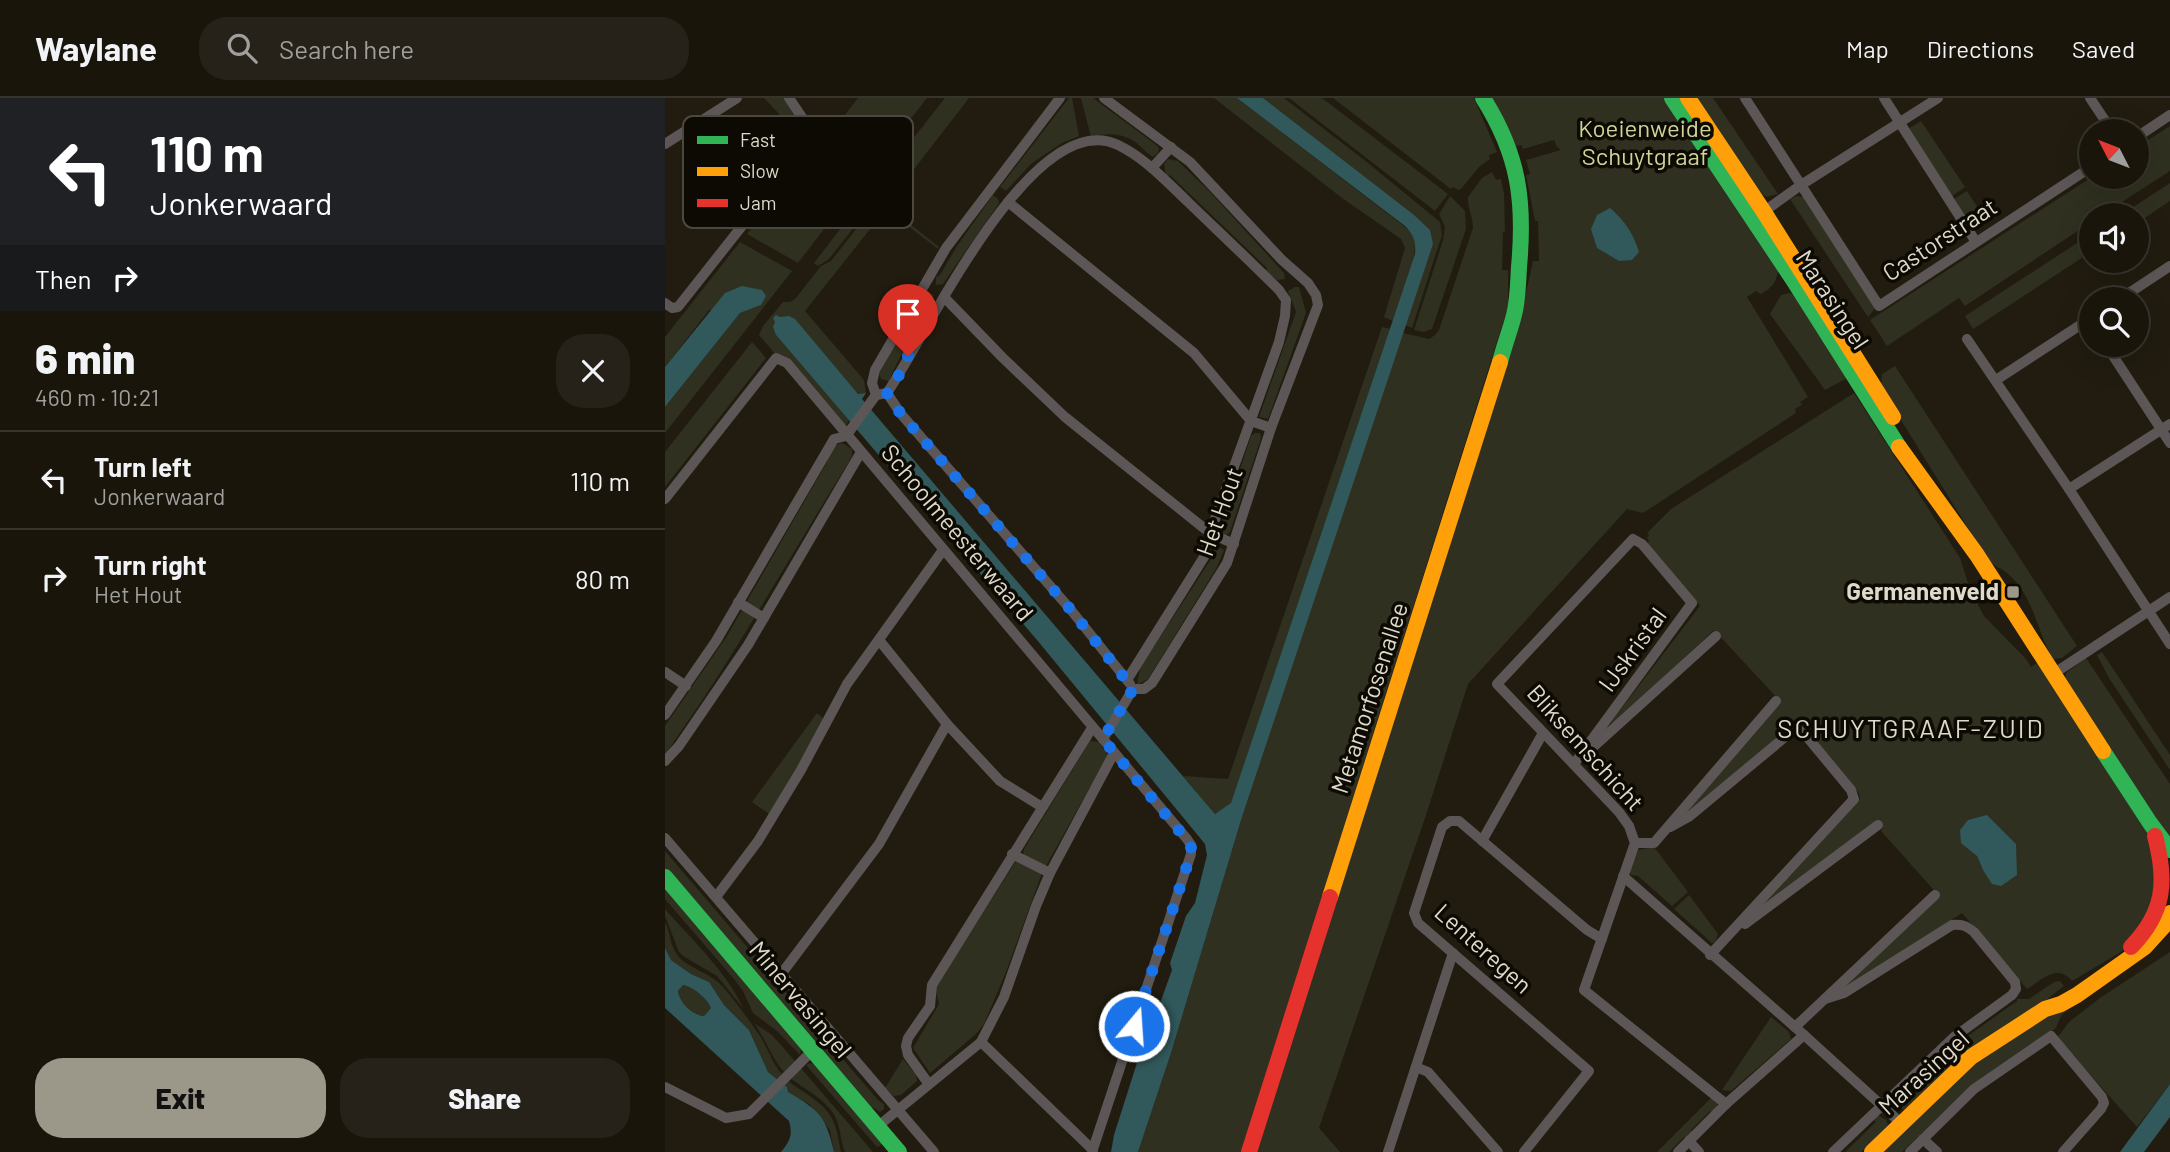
<!DOCTYPE html>
<html lang="en">
<head>
<meta charset="utf-8">
<style>
  body { margin:0; font-family:Barlow,sans-serif; background:#262219; color:#f1f3f6; height:100vh; display:flex; flex-direction:column; font-size:26px; white-space:nowrap }
  * { box-sizing:border-box; margin:0 }
  p { font-size:23px; color:#9f9f9d }
  .icon { flex:none; width:38px; height:38px; fill:none; stroke:currentColor; stroke-width:2; stroke-linecap:round; stroke-linejoin:round }
  .map { position:relative; flex:1; overflow:hidden }
  .panel { display:flex; flex-direction:column; background:#19150b; width:665px }
  .panel>* { flex:none }
  .banner { background:#202124; color:#fff; overflow:hidden }
  .needle { width:46px; rotate:312deg }
  .fabs { position:absolute; left:1414px; top:21px; display:grid; gap:14px }
  .fabs a { display:grid; place-items:center; width:70px; height:70px; border-radius:50%; background:#19150b; box-shadow:0 7px 28px #0002,0 0 0 2px #37342c; font-size:35px }
  .pin { position:absolute; display:grid; place-items:center; width:60px; height:60px; color:#fff; margin:-72px -30px; border-radius:50% 50% 50% 0; rotate:-45deg; box-shadow:0 0 7px #0007 }
  .pin .icon { rotate:45deg }
  .me { position:absolute; width:77px; margin:-38px; rotate:18deg; stroke-linejoin:round; filter:drop-shadow(0 0 5px #0008) }
  .turn { display:flex; align-items:center; gap:24px; height:147px; padding:0 35px; font-size:32px }
  .turn .icon { width:91px; height:91px; stroke-width:2.5 }
  .turn b { display:block; font-size:49px; line-height:60px }
  .then { display:flex; align-items:center; height:66px; padding:0 35px; background:#0003; gap:14px; font-size:26px }
  .round { display:grid; place-items:center; flex:none; width:74px; height:74px; border-radius:28px; background:#262219 }
  .summary { display:flex; align-items:center; justify-content:space-between; height:119px; padding:0 35px }
  h1 { font-size:42px; font-weight:800; line-height:52px }
  .cta { display:flex; gap:14px; margin-top:auto; padding:14px 35px }
  .cta a { flex:1; height:80px; border-radius:28px; background:#9b9789; color:#111; font-size:28px; font-weight:800; line-height:80px; text-align:center }
  .cta a+a { background:#262219; color:#f1f3f6 }
  ul { padding:0; list-style:none }
  li { display:flex; align-items:center; gap:21px; height:98px; padding:0 35px; border-top:2px solid #37342c }
  li div { flex:1 }
  li b { display:block; font-size:26px }
  li em { font-style:normal }
  header { display:flex; align-items:center; gap:42px; box-sizing:border-box; height:98px; padding:0 35px; background:#19150b; border-bottom:2px solid #37342c }
  header strong { font-size:33px }
  nav { display:flex; gap:38px; margin-inline-start:auto; font-size:24px }
  .search { width:490px; height:63px; background:#262219; display:flex; align-items:center; gap:18px; box-sizing:border-box; padding:0 24px; border-radius:28px; color:#9f9f9d; font-size:26px }
  main { display:flex; flex:1; min-height:0 }
  .map>svg:first-child { display:block }
  .green { fill:#2f301f; fill-rule:evenodd }
  .water { fill:#31585b; fill-rule:evenodd }
  .lines { fill:none; stroke-linecap:round; stroke-linejoin:round }
  .street { stroke:#5c5756; stroke-width:10 }
  .fast { stroke:#30b455; stroke-width:16 }
  .slow { stroke:#ff9f0a; stroke-width:16 }
  .jam { stroke:#e5322d; stroke-width:16 }
  .route { stroke:#1a73e8; stroke-width:12; stroke-dasharray:0 21.6 }
  .poi-dot { fill:#9b9789; stroke:#0d0a03; stroke-width:2.5 }
  .labels { text-anchor:middle; stroke-width:7; stroke-linejoin:round; paint-order:stroke }
  .park-label { font-size:24px; fill:#cfd498; stroke:#0d0a03 }
  .street-label { font-size:24px; fill:#ddd9cb; stroke:#0d0a03 }
  .poi-label { font-size:24px; font-weight:bold; fill:#ddd9cb; stroke:#0d0a03; text-anchor:end }
  .neighbourhood-label { font-size:26px; letter-spacing:2px; fill:#ddd9cb; stroke:#0d0a03 }
  .key { fill:#0d0a03; stroke:#4b483f; stroke-width:2 }
  .key-label { font-size:19px; fill:#ddd9cb }
</style>
</head>
<body>
<header>
<strong>Waylane</strong>
<div class="search"><svg class="icon" aria-label="search" viewBox="0 0 24 24"><circle cx="10" cy="10" r="6"/><path d="M15 15l6 6"/></svg>Search here</div>
<nav><a>Map</a><a>Directions</a><a>Saved</a></nav>
</header>
<main>
<section class="panel">
<div class="banner">
<div class="turn"><svg class="icon" aria-label="left" viewBox="0 0 24 24"><path d="M17 20v-9H6M10 6l-5 5 5 5"/></svg><div><b>110 m</b>Jonkerwaard</div></div>
<div class="then">Then<svg class="icon" aria-label="right" viewBox="0 0 24 24"><path d="M7 20v-9h11M14 6l5 5-5 5"/></svg></div>
</div>
<div class="summary"><div><h1>6 min</h1><p>460 m · 10:21</p></div><a class="round"><svg class="icon" aria-label="close" viewBox="0 0 24 24"><path d="M6 6l12 12M18 6L6 18"/></svg></a></div>
<ul>
<li><svg class="icon" aria-label="left" viewBox="0 0 24 24"><path d="M17 20v-9H6M10 6l-5 5 5 5"/></svg><div><b>Turn left</b><p>Jonkerwaard</p></div><em>110 m</em></li>
<li><svg class="icon" aria-label="right" viewBox="0 0 24 24"><path d="M7 20v-9h11M14 6l5 5-5 5"/></svg><div><b>Turn right</b><p>Het Hout</p></div><em>80 m</em></li>
</ul>
<div class="cta"><a>Exit</a><a>Share</a></div>
</section>
<div class="map">
<svg width="1505" height="1054" viewBox="0 0 1505 1054">
  <rect width="100%" height="100%" fill="#211c0f"/>
  <!-- green -->
  <g class="green">
    <path d="M99,0H121L141,32L139,42Z"/>
    <path d="M193,0H262L200,79L166,52L158,38L160,36L163,38L166,35Z"/>
    <path d="M280,0H304L226,101L210,89Z"/>
    <path d="M404,0H407L414,38L397,45L367,65L341,93L335,89Z"/>
    <path d="M416,0H428L490,46L494,50L493,55L488,59C480,54 474,45 465,41C451,34 439,36 426,39Z"/>
    <path d="M549,0H572L748,135C756,159 736,199 728,223L719,219L740,150L736,141L677,100Z"/>
    <path d="M598,0H619L703,65L775,124L777,137L747,230L740,227L768,146Z"/>
    <path d="M624,0H657L783,96L770,113Z"/>
    <path d="M668,0H809L832,54L824,57L825,61L814,69L796,91L793,92L788,89L786,91Z"/>
    <path d="M825,0H1005L1114,167C1112,182 1110,188 1096,196L1091,193L1082,199L1143,299L1135,304L1137,307L1130,311L1131,315L978,415L962,411L803,586L761,717L654,1030L675,1054H591L856,217L868,163H874L873,123H870L861,77L865,76L861,62L896,52L892,49L889,42L858,51L856,47L848,49Z"/>
    <path d="M1028,0H1048L1113,96L1101,99L1085,87Z"/>
    <path d="M1256,23L1300,89L1287,98L1243,31Z"/>
    <path d="M1505,28V73L1437,117H1426V124L1300,208L1294,200L1222,248L1205,222L1427,79H1472V49Z"/>
    <path d="M153,45L160,59L195,86L174,112L157,122L159,131L133,165L82,136Z"/>
    <path d="M503,61L513,63L546,95L619,175L620,181L612,182L601,173L602,170L506,78L501,77L499,66Z"/>
    <path d="M827,74L831,82L836,81L839,96L840,133L838,134L837,172H843V209L576,1054H473L506,955L577,719L738,235L764,241L770,237L774,232L808,130C808,119 802,109 803,99L817,80Z"/>
    <path d="M1505,85V103L1472,125V117H1456Z"/>
    <path d="M1302,93L1322,124L1309,133L1289,101Z"/>
    <path d="M203,95L214,102L204,110L164,161L153,168L149,165Z"/>
    <path d="M328,97L333,101L334,105L278,186L271,187V179L275,177L292,148Z"/>
    <path d="M785,98L800,113L801,131L767,231L759,234L749,232L778,142L780,129L774,116Z"/>
    <path d="M1132,98L1139,99L1211,209L1203,219L1125,101Z"/>
    <path d="M216,103L274,149L273,151L221,111L140,213L199,282L201,295L194,296L110,224L111,237L184,322L181,328L112,258L94,237L98,228L118,204H125L130,201L156,168L166,163L206,112Z"/>
    <path d="M1426,136V154L1308,231L1300,218Z"/>
    <path d="M75,144L127,173L0,335V309L75,215L96,207L44,212L0,269V239Z"/>
    <path d="M630,189H634L641,215L603,321L594,319L631,214L623,193Z"/>
    <path d="M262,193L269,197L230,269L224,283L216,281L214,276L220,264Z"/>
    <path d="M1125,195L1135,200L1184,279L1160,292L1105,216L1116,197Z"/>
    <path d="M717,229L726,231L566,706L550,716L518,678L563,681Z"/>
    <path d="M87,244L101,260L0,389V354Z"/>
    <path d="M1230,268L1412,548L1397,560L1388,561C1372,534 1369,498 1343,476C1338,471 1330,468 1324,464L1216,290L1217,276Z"/>
    <path d="M1189,295L1295,460L1306,494L1319,518L1361,561L1366,569L1372,565L1481,731L1492,761L1486,815L1473,835L1456,854L1407,883C1392,865 1377,882 1362,891L1297,815L1183,889L1180,888L1275,799L1216,733L1218,730L1212,722L1095,809L1195,701L1194,695L1134,623L1028,711L1023,713L1116,604L1049,532L949,626L946,624L1035,508L982,446L984,443L982,440L984,437L982,435L1006,411ZM1322,717L1351,746L1318,772L1312,758Z"/>
    <path d="M590,335H595L596,340L565,434L560,438L555,431L586,338Z"/>
    <path d="M177,345L187,351V358L182,367C142,431 105,495 65,559C45,592 22,624 0,657V628L62,538L162,364C163,354 167,348 177,345Z"/>
    <path d="M550,447L559,452L551,471L483,581L472,587L475,570L546,461Z"/>
    <path d="M1437,554L1505,657V672L1444,580L1432,557Z"/>
    <path d="M1421,560L1505,686V742L1400,582L1401,575Z"/>
    <path d="M152,615L159,621L107,718L87,704Z"/>
    <path d="M425,643L434,644L443,657L381,768L358,758L359,751Z"/>
    <path d="M989,749L1023,794L1007,808L973,778L966,777L965,773L973,752Z"/>
    <path d="M0,753L213,1002L219,1006V1011L215,1014L207,1009L205,1010L0,771Z"/>
    <path d="M351,763L376,775V778L341,874L319,926L311,936L265,975L248,950L274,906L270,890Z"/>
    <path d="M0,789L134,944L136,952L135,957L112,933L88,915L78,893L69,881L0,801Z"/>
    <path d="M1024,797L1053,836L1050,844L1047,845L1009,811Z"/>
    <path d="M0,811C26,841 62,874 78,910L52,878L18,858L14,854L0,818Z"/>
    <path d="M0,824C5,834 5,846 11,855C20,870 46,874 59,890C72,905 84,922 95,938C103,950 107,965 117,976L112,981L103,974L84,932L59,907L44,884L26,876L6,862L0,850Z"/>
    <path d="M1505,854V986L1472,1029L1392,940L1404,924L1435,900Z"/>
    <path d="M1395,883L1399,888L1241,1012L1234,1011L1229,1006L1232,997L1236,1000L1293,945L1352,903V901H1364L1389,884Z"/>
    <path d="M18,887C27,888 43,901 46,910L39,918C27,917 15,905 13,893Z"/>
    <path d="M1407,907L1396,918L1391,930L1306,988L1237,1054H1213L1304,969L1383,916Z"/>
    <path d="M1106,919L1124,934L1126,941L1066,993L1057,992Z"/>
    <path d="M89,925L107,937L130,963L119,974C107,961 100,940 89,925Z"/>
    <path d="M238,961L251,977L252,983L236,997L229,998L220,990Z"/>
    <path d="M146,965L150,967L218,1044L215,1048L212,1049L141,967Z"/>
    <path d="M135,969L208,1054H180C176,1045 176,1036 173,1026C167,1004 142,993 125,980Z"/>
    <path d="M122,982C138,995 162,1005 169,1025C173,1034 174,1045 176,1054H169L165,1032L145,1007L122,994L119,985Z"/>
    <path d="M1047,999L1052,1004V1010L1048,1015L1045,1013L1026,1032L1028,1035L1022,1041L1019,1039L1004,1054H992Z"/>
    <path d="M1213,1017L1221,1022L1223,1027L1220,1031L1196,1054H1180L1211,1024L1208,1021Z"/>
  </g>
  <!-- water -->
  <g class="water">
    <path d="M572,0H598L749,117L765,132L768,146L577,719L506,955L473,1054H446L449,1037L477,949L485,933L507,872L505,865L521,818L530,805L542,757L540,746L372,542L111,237L108,229L110,224L108,220L111,217L115,219L124,218L130,221L193,296L201,295L197,301L550,716L566,705L750,156C751,144 749,137 740,128Z"/>
    <path d="M945,110C960,123 968,135 974,154L967,162L954,163L932,150L926,131L932,117Z"/>
    <path d="M77,188L97,192L101,198L96,207L75,215L0,309V269L60,195Z"/>
    <path d="M1322,717L1351,746L1352,777L1336,788L1327,786L1318,772L1312,758L1296,745L1295,732L1303,722Z"/>
    <path d="M0,850L6,862L26,876L44,884L59,907L84,932L103,974L122,989L123,994C154,1012 161,1018 169,1054H116C125,1043 128,1037 124,1023L0,910ZM18,887C27,888 43,901 46,910L39,918C27,917 15,905 13,893Z"/>
    <path d="M1505,986V1019L1479,1054H1455Z"/>
  </g>
  <g class="lines">
    <!-- street -->
    <g class="street">
      <path d="M439,0L525,64L617,162L643,185L651,197L653,207L606,330L562,465L487,585L479,591H468"/>
      <path d="M1080,0L1214,208L1426,69"/>
      <path d="M1219,0L1311,144"/>
      <path d="M1425,0L1447,33"/>
      <path d="M1472,39L1505,17"/>
      <path d="M0,46L72,0"/>
      <path d="M487,70L506,49"/>
      <path d="M343,104L529,255L586,323L606,330"/>
      <path d="M1094,117L1136,87L1273,0"/>
      <path d="M279,199L338,260L400,319L545,435L569,446"/>
      <path d="M1455,201L1505,168"/>
      <path d="M0,205L7,210L13,209L149,37L124,0"/>
      <path d="M1302,241L1404,391L1505,546"/>
      <path d="M1441,247L1505,345"/>
      <path d="M1331,282L1426,220"/>
      <path d="M222,295L236,316L406,512L465,586"/>
      <path d="M211,297L207,285L210,272L281,150L395,0"/>
      <path d="M181,338L211,297L222,295C260,241 367,6 453,47C480,60 501,83 523,104C553,133 584,162 614,192L621,202L620,218L614,244L545,435L539,459L462,582"/>
      <path d="M1404,391L1505,326"/>
      <path d="M0,401L111,260L122,265L522,741L526,747V756L427,1054"/>
      <path d="M73,504L99,520"/>
      <path d="M214,542L282,626L335,683L377,709"/>
      <path d="M0,574L21,588"/>
      <path d="M1388,576L1505,499"/>
      <path d="M0,617L51,543L169,341L181,338"/>
      <path d="M438,641L468,591"/>
      <path d="M926,651L1051,538"/>
      <path d="M0,663L14,648L83,547L196,354"/>
      <path d="M909,666L1027,505L977,446L968,441L832,586L954,714L964,728L970,745L919,892L1061,1006"/>
      <path d="M1005,729L1025,718L1126,634L1132,632L1138,634L1186,692L1189,701L1045,857"/>
      <path d="M0,740L269,1054"/>
      <path d="M817,743L878,635"/>
      <path d="M970,745H989L1111,603"/>
      <path d="M347,756L385,775"/>
      <path d="M958,778L1139,937L1237,1026"/>
      <path d="M51,799L93,743L136,672L182,586L278,452"/>
      <path d="M1080,826L1213,727"/>
      <path d="M117,875L214,746L282,626"/>
      <path d="M1160,901L1179,895L1287,827C1297,826 1302,828 1309,834L1350,884L1351,891L1347,897L1289,939L1168,1054"/>
      <path d="M1130,929L1270,797"/>
      <path d="M316,944L428,1052"/>
      <path d="M751,969L763,974L833,1054"/>
      <path d="M263,985L243,957L241,948L243,940L265,908L267,887L427,630"/>
      <path d="M0,989L61,1020L84,1016L148,952"/>
      <path d="M212,1029L316,944L339,899L371,808L385,775L449,655"/>
      <path d="M1258,1041L1272,1054"/>
      <path d="M1024,1043L1034,1054"/>
      <path d="M723,1054L788,855"/>
      <path d="M859,1054L924,973L753,825L749,815L777,729L785,723H794L922,832L937,841"/>
      <path d="M1013,1054L1061,1006L1139,937"/>
      <path d="M1245,1054L1309,991L1386,938L1437,999L1439,1005L1436,1011L1398,1054"/>
    </g>
    <!-- fast -->
    <g class="fast">
      <path d="M818,0C854,57 860,103 854,169C853,185 853,202 849,217C845,233 839,248 835,264"/>
      <path d="M1007,0L1127,180L1234,349"/>
      <path d="M1438,653L1485,725L1505,752"/>
      <path d="M0,779L234,1054"/>
    </g>
    <!-- slow -->
    <g class="slow">
      <path d="M1023,0L1099,114L1228,319"/>
      <path d="M1234,349L1312,457L1438,653"/>
      <path d="M665,799L835,264"/>
      <path d="M1207,1054L1306,959L1380,911L1396,906L1412,897L1480,849L1499,828L1505,815"/>
    </g>
    <!-- jam -->
    <g class="jam">
      <path d="M1466,849C1500,814 1502,783 1490,738"/>
      <path d="M584,1054L665,799"/>
    </g>
  </g>
  <g class="lines">
    <!-- route -->
    <path class="route" d="M243,258L232,281L222,295L236,316L406,512L468,591L438,641L526,747V756L469,928"/>
  </g>
  <!-- markers -->
  <rect class="poi-dot" x="1341" y="487" width="14" height="14" rx="3.5"/>
  <g class="labels">
    <!-- park labels -->
    <g class="park-label">
      <text x="980" y="39">Koeienweide<tspan x="980" dy="28">Schuytgraaf</tspan></text>
    </g>
    <!-- street labels -->
    <g class="street-label">
      <text transform="translate(1275 142) rotate(-33)" y="8">Castorstraat</text>
      <text transform="translate(1167 202) rotate(57)" y="8">Marasingel</text>
      <text transform="translate(555 414) rotate(-70)" y="8">Het Hout</text>
      <text transform="translate(292 435) rotate(50)" y="8">Schoolmeesterwaard</text>
      <text transform="translate(968 552) rotate(-54)" y="8">IJskristal</text>
      <text transform="translate(705 600) rotate(-72)" y="8">Metamorfosenallee</text>
      <text transform="translate(920 650) rotate(48)" y="8">Bliksemschicht</text>
      <text transform="translate(818 851) rotate(42)" y="8">Lenteregen</text>
      <text transform="translate(135 902) rotate(50)" y="8">Minervasingel</text>
      <text transform="translate(1259 975) rotate(-42)" y="8">Marasingel</text>
    </g>
    <!-- poi labels -->
    <g class="poi-label">
      <text x="1334" y="502">Germanenveld</text>
    </g>
    <!-- neighbourhood labels -->
    <g class="neighbourhood-label">
      <text x="1246" y="640">SCHUYTGRAAF-ZUID</text>
    </g>
  </g>
  <!-- legend -->
  <rect x="18" y="18" width="230" height="112" rx="10" class="key"/>
  <rect x="32" y="38" width="31" height="8" fill="#30b455"/>
  <rect x="32" y="69" width="31" height="9" fill="#ff9f0a"/>
  <rect x="32" y="101" width="31" height="8" fill="#e5322d"/>
  <g class="key-label">
    <text x="75" y="49">Fast</text>
    <text x="75" y="80">Slow</text>
    <text x="75" y="112">Jam</text>
  </g>
</svg>
<div class="fabs">
<a><svg class="needle" viewBox="-14 -14 28 28"><path d="M0-13l5 13h-10z" fill="#e53935"/><path d="M0 13l5-13h-10z" fill="#9f9f9d"/></svg></a>
<a><svg class="icon" aria-label="sound" viewBox="0 0 24 24"><path d="M4 9h4l5-4v14l-5-4H4zM17 9q2 3 0 6"/></svg></a>
<a><svg class="icon" aria-label="search" viewBox="0 0 24 24"><circle cx="10" cy="10" r="6"/><path d="M15 15l6 6"/></svg></a>
</div>
<div class="pin" style="left:243px;top:258px;background:#d93025"><svg class="icon" aria-label="arrive" viewBox="0 0 24 24"><path d="M6 21V4h12l-3 4 3 4H6"/></svg></div>
<svg class="me" style="left:469px;top:928px" viewBox="-20 -20 40 40"><circle r="17" fill="#1a73e8" stroke="#fff" stroke-width="3"/><path d="M0-11L8 9 0 5-8 9z" fill="#fff"/></svg>
</div>
</main>
</body>
</html>
